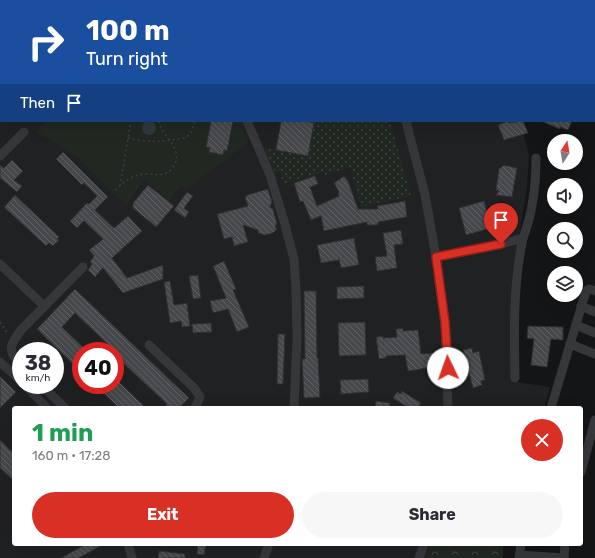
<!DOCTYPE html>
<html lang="en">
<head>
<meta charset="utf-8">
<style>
  body { margin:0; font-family:Rubik,sans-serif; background:#f7f7f7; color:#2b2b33; height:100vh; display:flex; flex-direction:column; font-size:15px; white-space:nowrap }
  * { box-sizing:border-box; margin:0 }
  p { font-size:13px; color:#7c7c81 }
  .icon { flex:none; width:22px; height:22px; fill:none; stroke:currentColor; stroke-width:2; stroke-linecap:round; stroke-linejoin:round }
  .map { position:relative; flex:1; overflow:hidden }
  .side { position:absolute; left:12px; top:406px; width:571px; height:140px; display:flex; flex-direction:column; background:#fff; border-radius:4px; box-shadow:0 4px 16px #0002 }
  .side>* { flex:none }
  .guide { position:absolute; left:0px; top:0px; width:595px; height:122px; box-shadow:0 4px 16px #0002; background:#1a4fa0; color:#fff; overflow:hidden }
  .needle { width:26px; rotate:11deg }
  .buttons { position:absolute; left:547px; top:134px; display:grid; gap:8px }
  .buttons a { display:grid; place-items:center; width:36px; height:36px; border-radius:50%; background:#fff; box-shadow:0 4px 16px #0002; font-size:20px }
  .speed { position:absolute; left:12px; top:342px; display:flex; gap:8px; font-size:20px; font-weight:700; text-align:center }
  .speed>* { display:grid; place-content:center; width:52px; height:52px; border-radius:50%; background:#fff; box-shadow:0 4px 16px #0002; line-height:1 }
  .speed small { font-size:10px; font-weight:400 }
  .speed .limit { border:6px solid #d22; background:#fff; color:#111 }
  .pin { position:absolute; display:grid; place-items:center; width:34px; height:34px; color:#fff; margin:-41px -17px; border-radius:50% 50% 50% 0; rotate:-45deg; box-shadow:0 0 4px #0007 }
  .pin .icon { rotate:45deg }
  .me { position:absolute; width:44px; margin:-22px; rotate:357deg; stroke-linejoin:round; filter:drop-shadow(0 0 3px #0008) }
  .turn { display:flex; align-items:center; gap:14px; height:84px; padding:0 20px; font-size:18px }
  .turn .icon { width:52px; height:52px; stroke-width:2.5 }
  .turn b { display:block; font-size:28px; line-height:34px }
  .then { display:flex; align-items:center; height:38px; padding:0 20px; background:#0003; gap:8px; font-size:15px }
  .round { display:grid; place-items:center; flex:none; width:42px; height:42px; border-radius:21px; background:#f7f7f7 }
  .overview { display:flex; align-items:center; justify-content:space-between; height:68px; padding:0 20px }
  h1 { font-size:24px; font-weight:700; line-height:30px; color:#1e9e55 }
  .primary-button { display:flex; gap:8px; margin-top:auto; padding:8px 20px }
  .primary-button a { flex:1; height:46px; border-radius:24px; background:#d93025; color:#fff; font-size:16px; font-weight:700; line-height:46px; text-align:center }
  .primary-button a+a { background:#f7f7f7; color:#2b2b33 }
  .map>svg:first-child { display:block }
  .built { fill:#202123; fill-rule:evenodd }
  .grass { fill:url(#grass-dots) }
  .forest { fill:url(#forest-crowns) }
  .garden { fill:#212821 }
  .water { fill:#2f393d }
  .building { fill:url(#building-back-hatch); stroke:#2e2f31 }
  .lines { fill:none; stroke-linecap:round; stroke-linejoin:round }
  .path { stroke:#3c3f41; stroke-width:1.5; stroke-dasharray:2 3; stroke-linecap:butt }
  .minor { stroke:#36373a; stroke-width:9 }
  .route-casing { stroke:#8d1f18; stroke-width:10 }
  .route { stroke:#d93025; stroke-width:7 }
</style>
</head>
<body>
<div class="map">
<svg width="595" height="558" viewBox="0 0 595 558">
  <defs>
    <pattern id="grass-dots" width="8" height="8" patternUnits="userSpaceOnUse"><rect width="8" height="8" fill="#212821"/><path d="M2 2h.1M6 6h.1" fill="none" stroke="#3e453f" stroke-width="1.8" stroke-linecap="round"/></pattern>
    <pattern id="forest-crowns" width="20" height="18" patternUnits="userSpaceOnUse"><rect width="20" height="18" fill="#212821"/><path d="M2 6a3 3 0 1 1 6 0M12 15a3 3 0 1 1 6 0" fill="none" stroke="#3e453f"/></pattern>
    <pattern id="building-back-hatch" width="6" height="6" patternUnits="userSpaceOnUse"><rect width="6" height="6" fill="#46484b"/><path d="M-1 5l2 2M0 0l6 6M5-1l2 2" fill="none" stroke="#5e6063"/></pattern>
  </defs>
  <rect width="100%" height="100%" fill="#141516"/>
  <!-- built -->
  <path class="built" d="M0,0H486V1H1V121H520L529,155L527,187L513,276L512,381L550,387L544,408H14V544H503V558H0ZM21,351H55V385H21ZM81,351H115V385H81Z"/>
  <!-- grass -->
  <g class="grass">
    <path d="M0,0H351V1H2Z"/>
    <path d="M304,121H390L411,196L361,207L350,167L325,175L324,172L283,184L280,171L275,173L264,148L308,156L314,123Z"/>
  </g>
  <!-- forest -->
  <path class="forest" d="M431,544H503V558H426Z"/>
  <!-- garden -->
  <path class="garden" d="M47,121H241L248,143L186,189L181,186L169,201L145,179L126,205L76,156L37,132Z"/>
  <!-- water -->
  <circle class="water" cx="149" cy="128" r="7"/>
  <!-- building -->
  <g class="building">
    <path d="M211,121H233L227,151L224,150L223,155L209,152L210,148L206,147Z"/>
    <path d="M281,121H304L314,123L308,156L276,150Z"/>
    <path d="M508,121V123L523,121L528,133L504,140L498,125Z"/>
    <path d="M541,121H572L568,130L560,127V129Z"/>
    <path d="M63,152L108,197L95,210L114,228L128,216L142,231L112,258L127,278L163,265V279L123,293L103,268L95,277L88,270L92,264L90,262L94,256L89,250L103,239L84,221L77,228L70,221L87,203L89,204L97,196L84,183L82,185L56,159Z"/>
    <path d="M12,160L23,171L14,180L22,186L17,192L0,178V165L4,168Z"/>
    <path d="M504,165L517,168L512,197L496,195L499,191L496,190L499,169Z"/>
    <path d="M315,176L318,184L310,187L317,206L339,196L338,193L339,192L334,183L344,176L348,181L358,209H378L377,206L405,201L407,217L378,222V225H367V222L324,231L321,216L311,220L303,201L300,202L294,183Z"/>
    <path d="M148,185L174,206L156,227L133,208V203Z"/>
    <path d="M268,189L272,202L270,207L273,209L277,224L275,226L277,229L273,233L265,235L258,233V230L243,225L248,242L234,246L232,237L224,239L217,214L248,206L245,198L247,195Z"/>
    <path d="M187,192L193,196L184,208L189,212L185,218L174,210Z"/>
    <path d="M15,195L59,237L57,239L59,240L53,246L49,243L46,246L4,207Z"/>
    <path d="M484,201L491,228L466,235L459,208Z"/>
    <path d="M401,230L403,244L394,245L397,268L377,271L375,257L387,256L383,233Z"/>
    <path d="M354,238L359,265L341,268L339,260L321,263L317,245Z"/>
    <path d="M224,261L236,289L233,290L249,327L237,332L228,309L213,313L210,301L226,298L213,266Z"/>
    <path d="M198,275L201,298L193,299L189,276Z"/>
    <path d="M170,281L174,305L187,303L190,326L182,327L181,321L170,323L164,282Z"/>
    <path d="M364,286V298L337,299V287Z"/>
    <path d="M75,289L189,398L179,408H164L167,404L122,362L115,369V351L75,313L62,327L87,351H81V372L37,329Z"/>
    <path d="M304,291H316L317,358H318L320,397L304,398L302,359H305Z"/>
    <path d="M365,322L366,355L339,356L338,323Z"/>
    <path d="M211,323L212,332L193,333L192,324Z"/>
    <path d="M528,326L563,327V340L551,339L547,367L531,365L534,339L527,338Z"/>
    <path d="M403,328V331L418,330L421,354L432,353L434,367L408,371L405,355L386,356V358L379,359L376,337L383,336V338L397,337L396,329Z"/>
    <path d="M278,334H285L283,384H277Z"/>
    <path d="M472,348L473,353L479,351L485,380L481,381L482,385L473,388L463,350Z"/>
    <path d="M0,376L16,392L0,408Z"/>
    <path d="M115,378L146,408H119L95,385H115Z"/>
    <path d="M368,379L369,392L341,394L340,380Z"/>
    <path d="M402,391L421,403L418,408H409L393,398L397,392L401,394Z"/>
    <path d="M376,401L390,403L389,408H375Z"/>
    <path d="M0,440L14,454V481L0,468Z"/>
    <path d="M86,544H104L79,558H61Z"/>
    <path d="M198,544H206L204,555L197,554Z"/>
    <path d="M159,551L185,554V558H158Z"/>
  </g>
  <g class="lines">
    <!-- path -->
    <g class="path">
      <path d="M128,138C151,143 161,142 184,138C192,135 192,129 195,121"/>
      <path d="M120,186L131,121"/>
      <path d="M115,190C122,184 130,177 138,175C152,171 166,181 174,165C177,161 177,158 176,153C175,142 162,136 159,121"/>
      <path d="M0,322L8,334"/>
    </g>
    <!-- minor -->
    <g class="minor">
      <path d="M368,0L369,1"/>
      <path d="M557,0L558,1"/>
      <path d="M176,1L177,0"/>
      <path d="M186,1L187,0"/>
      <path d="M0,17H1"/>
      <path d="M247,121L270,175L284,221L294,259L296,288L297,339L294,408"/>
      <path d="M406,121L425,195L436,257L445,322L448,408"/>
      <path d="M0,156L24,132"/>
      <path d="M436,257L501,244L523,238C533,212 536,186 536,158"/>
      <path d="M0,264L44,306"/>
      <path d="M581,306L595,312"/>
      <path d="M576,325L595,333"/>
      <path d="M570,344L595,354"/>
      <path d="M149,345L195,389L200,397L195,408"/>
      <path d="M0,362L21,381"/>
      <path d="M21,365C6,351 10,345 21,330L83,267"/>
      <path d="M515,378C514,331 513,285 523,238"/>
      <path d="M25,385L47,408"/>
      <path d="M41,385L65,408"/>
      <path d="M551,408L586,291L589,289L595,291"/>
      <path d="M581,472L595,420"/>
      <path d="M128,544L132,558"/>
      <path d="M520,555L564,558"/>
      <path d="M264,558L269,544"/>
      <path d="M419,558L424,544"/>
      <path d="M519,558L521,544"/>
      <path d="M564,558L565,544"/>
    </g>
  </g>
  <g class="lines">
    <!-- route casing -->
    <g class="route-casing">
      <path id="route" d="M448,368L445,322L436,257L501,244"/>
    </g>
    <!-- route -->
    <use href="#route" class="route"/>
  </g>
</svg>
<div class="buttons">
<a><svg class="needle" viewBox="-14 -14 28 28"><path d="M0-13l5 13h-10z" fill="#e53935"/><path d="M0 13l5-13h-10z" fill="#7c7c81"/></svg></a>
<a><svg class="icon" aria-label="sound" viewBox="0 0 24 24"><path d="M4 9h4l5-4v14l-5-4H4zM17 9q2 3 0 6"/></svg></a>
<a><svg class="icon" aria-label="search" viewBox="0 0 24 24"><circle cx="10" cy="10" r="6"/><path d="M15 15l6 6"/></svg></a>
<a><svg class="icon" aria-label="layers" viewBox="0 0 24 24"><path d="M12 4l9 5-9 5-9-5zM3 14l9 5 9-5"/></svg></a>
</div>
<div class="speed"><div>38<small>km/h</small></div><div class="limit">40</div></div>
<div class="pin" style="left:501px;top:244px;background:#d93025"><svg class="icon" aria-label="arrive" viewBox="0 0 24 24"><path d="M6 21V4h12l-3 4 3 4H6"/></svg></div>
<svg class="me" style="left:448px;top:368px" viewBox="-20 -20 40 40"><circle r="19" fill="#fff"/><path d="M0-13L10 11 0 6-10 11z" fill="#d93025"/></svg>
<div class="guide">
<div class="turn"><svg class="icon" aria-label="right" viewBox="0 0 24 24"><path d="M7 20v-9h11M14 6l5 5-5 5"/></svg><div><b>100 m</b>Turn right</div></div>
<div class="then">Then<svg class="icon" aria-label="arrive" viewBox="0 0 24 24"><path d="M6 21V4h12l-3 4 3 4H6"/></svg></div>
</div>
<section class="side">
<div class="overview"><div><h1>1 min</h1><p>160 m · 17:28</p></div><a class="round" style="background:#d93025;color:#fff"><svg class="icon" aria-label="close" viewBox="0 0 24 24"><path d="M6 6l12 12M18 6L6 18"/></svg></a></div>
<div class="primary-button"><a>Exit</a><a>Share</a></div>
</section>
</div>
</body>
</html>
